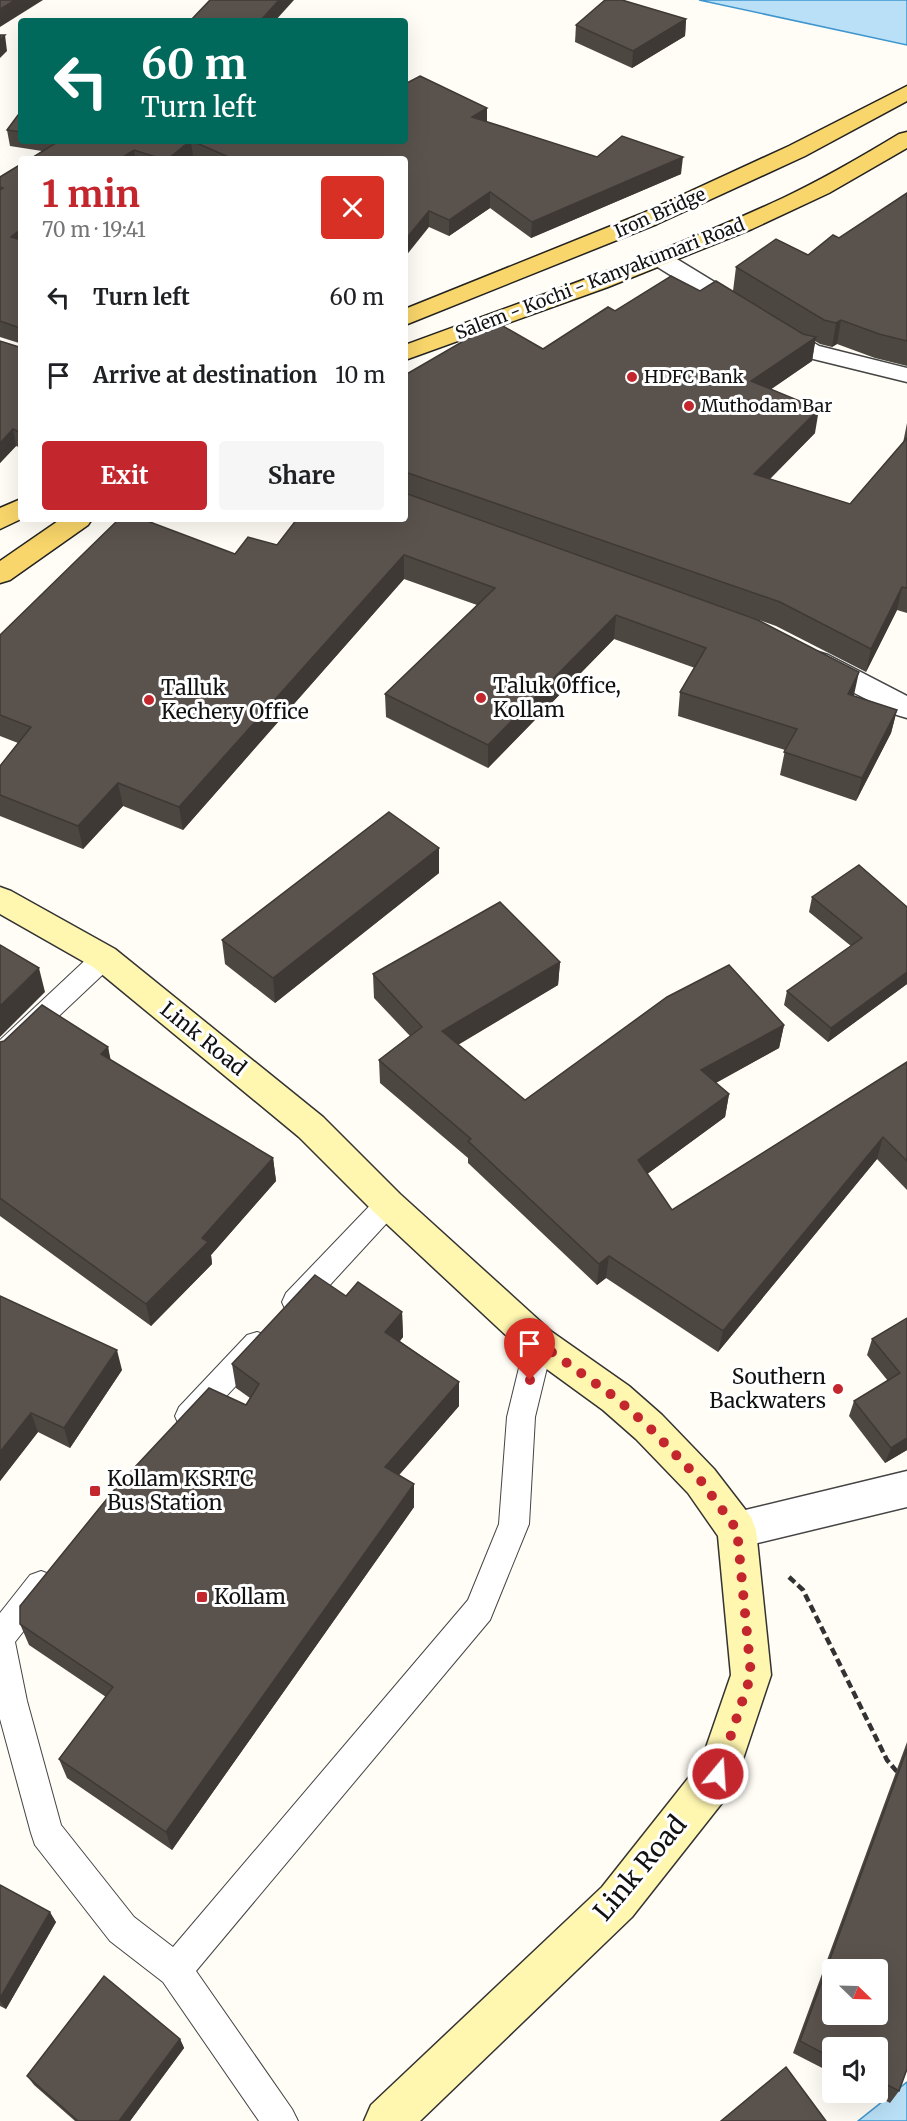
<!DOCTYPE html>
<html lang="en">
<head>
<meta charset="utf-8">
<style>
  body { margin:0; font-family:Merriweather,serif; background:#f6f6f6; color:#202124; height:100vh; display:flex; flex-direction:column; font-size:22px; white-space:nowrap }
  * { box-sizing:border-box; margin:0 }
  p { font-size:20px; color:#757577 }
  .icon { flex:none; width:33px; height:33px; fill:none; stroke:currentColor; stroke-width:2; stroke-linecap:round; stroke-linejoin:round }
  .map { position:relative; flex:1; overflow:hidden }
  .side { position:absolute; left:18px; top:156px; width:390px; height:366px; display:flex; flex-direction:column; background:#fff; border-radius:6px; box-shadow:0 6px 24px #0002 }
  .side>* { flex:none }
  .guide { position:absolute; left:18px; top:18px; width:390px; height:126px; border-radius:6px; box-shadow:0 6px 24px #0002; background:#00695c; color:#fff; overflow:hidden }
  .needle { width:39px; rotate:113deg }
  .buttons { position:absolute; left:822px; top:1959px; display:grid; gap:12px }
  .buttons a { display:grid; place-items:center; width:66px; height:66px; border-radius:6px; background:#fff; box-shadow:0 6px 24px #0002; font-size:30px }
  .pin { position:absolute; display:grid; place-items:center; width:51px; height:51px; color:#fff; margin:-62px -26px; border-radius:50% 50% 50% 0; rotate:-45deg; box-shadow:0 0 6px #0007 }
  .pin .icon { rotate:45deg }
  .me { position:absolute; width:66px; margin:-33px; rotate:18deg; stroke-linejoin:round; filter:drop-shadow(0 0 4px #0008) }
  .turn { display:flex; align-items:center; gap:21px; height:126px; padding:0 24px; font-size:27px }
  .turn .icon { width:78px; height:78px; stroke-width:2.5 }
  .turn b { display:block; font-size:42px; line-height:51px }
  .round { display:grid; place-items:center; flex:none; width:63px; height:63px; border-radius:6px; background:#f6f6f6 }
  .overview { display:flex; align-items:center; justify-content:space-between; height:102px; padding:0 24px }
  h1 { font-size:36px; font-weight:700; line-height:45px; color:#c4262e }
  .button { display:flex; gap:12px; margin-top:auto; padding:12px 24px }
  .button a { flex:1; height:69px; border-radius:6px; background:#c4262e; color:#fff; font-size:24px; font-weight:700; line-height:69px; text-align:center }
  .button a+a { background:#f6f6f6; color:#202124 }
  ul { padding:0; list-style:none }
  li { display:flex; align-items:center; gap:18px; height:78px; padding:0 24px }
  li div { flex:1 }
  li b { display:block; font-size:22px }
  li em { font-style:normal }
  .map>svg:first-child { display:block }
  .water { fill:#b9e0f7; stroke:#3f96cf; stroke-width:1.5 }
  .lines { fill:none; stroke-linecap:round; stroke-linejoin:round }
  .lane-casing { stroke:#444; stroke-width:2 }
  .street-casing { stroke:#444; stroke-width:3 }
  .secondary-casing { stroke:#333; stroke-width:3 }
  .primary-casing { stroke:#222; stroke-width:3 }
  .path { stroke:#333; stroke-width:4.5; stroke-dasharray:8 4; stroke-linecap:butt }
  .lane { fill:#fff; fill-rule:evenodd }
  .street { fill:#fff; fill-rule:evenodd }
  .secondary { fill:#fff6b0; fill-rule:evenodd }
  .primary { fill:#f9d66b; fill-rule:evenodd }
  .wall { fill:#4d4742 }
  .shaded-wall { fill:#3f3936 }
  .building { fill:#5a524d; stroke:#3f3936; stroke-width:1.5; fill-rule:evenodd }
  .route { stroke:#c4262e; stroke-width:10; stroke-dasharray:0 18 }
  .poi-dot { fill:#c4262e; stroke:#fff; stroke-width:2 }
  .labels { text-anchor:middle; stroke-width:6; stroke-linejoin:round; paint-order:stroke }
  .far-street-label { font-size:18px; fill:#111; stroke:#fff }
  .far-poi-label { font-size:18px; fill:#111; stroke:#fff; text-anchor:start }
  .poi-label { font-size:21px; fill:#111; stroke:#fff; text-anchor:start }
  .street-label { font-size:21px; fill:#111; stroke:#fff }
  .near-street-label { font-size:26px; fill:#111; stroke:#fff }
</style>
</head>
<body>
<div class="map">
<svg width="907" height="2121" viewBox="0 0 907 2121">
  <rect width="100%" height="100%" fill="#fffdf5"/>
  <!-- water -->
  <g class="water">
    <path d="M699,0H907V45Z"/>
    <path d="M907,2082V2121H858Z"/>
  </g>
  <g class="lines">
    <!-- lane casing -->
    <g class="lane-casing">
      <g id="lane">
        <path d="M104,949L113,951L116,958L113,965L9,1063L0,1066V1040L95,951Z"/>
        <path d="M388,1193L397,1196L401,1204L397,1212L306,1311L296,1314L286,1311L282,1302L286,1293L379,1196Z"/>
        <path d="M539,1331L549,1334L553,1343L535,1417L529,1524L490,1620L196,1971L292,2109L298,2121H259L163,1982L110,1941L35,1845L31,1833L0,1719V1613L30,1575L41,1571L52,1575L56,1585L52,1595L15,1642L27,1701L61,1825L134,1917L173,1947L468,1600L499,1524L507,1417L525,1343L529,1334Z"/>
        <path d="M257,1332L267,1335L271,1344L267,1353L199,1425L189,1429L179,1425L175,1416L179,1407L247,1335Z"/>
      </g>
    </g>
    <!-- street casing -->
    <g class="street-casing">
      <g id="street">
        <path d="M659,251L667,253L819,346L907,368V382L801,356L651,263L647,258L651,253Z"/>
        <path d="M818,652L828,655L907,696V718L897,715L808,669L804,662L808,655Z"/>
        <path d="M907,1471V1507L737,1548L723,1543L718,1530L723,1517L737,1512Z"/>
      </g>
    </g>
    <!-- secondary casing -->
    <g class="secondary-casing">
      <path id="secondary" d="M0,887L11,891L115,949L323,1117L400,1194L552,1332L629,1386L662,1415L714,1469L751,1517L756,1530L771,1675L733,1789L632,1917L420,2121H364L371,2105L602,1887L701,1762L731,1675L718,1536L688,1493L636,1439L603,1410L526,1354L376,1214L299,1137L93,967L0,914Z"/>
    </g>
    <!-- primary casing -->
    <g class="primary-casing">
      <g id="primary">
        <path d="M907,86V101L805,156L657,224L405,325V309L641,214L789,146Z"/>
        <path d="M907,132V148L829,193L752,229L608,287L405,360V345C532,298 661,255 783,198C823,179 861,157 899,134Z"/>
        <path d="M21,499V519L0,529V508Z"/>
        <path d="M61,519H92L88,525L10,580L0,583V561Z"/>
      </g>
    </g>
    <!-- path -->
    <path class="path" d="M789,1577L803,1590L887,1760L898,1773"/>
    <!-- lane -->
    <use href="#lane" class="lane"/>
    <!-- street -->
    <use href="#street" class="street"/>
    <!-- secondary -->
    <use href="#secondary" class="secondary"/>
    <!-- primary -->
    <use href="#primary" class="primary"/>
  </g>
  <!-- wall -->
  <g class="wall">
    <path d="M686,19L685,36L632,68L575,42L576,25Z"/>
    <path d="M487,108V122L597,157L681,174L531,238L490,208L449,236L429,227L405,159H197L193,157L190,159H30L42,151L10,146L7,130L21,111V141H405Z"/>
    <path d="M21,164V448L16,446L0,463V341L19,347V343L0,337V177Z"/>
    <path d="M907,193V366L875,358L837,344L832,347L820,344L815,341L812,361L771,389L815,433L770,479L850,504L903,443L907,423V613L897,610L866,672L776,626L683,593L854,696L897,710L891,733L856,801L780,775L785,750L678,716L680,692L695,668L614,639L488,768L386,717L385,694L477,605L404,579L183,830L123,806L83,849L0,816V795L18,743L0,736V635L235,554L405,519V375L543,349L615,311L700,291H733L736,267L808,255L839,238Z"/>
    <path d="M439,848V873L275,1003L225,964L222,940Z"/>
    <path d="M812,897L907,907V984L828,1042L784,1005L787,991L851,946L809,912Z"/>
    <path d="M560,962L558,985L458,1045L525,1100L784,1025L779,1048L716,1083L729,1094L725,1117L647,1174L672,1210L907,1062V1190L877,1159L718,1352L606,1278L597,1285L468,1163V1158L380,1083L379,1060L410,1036L374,998L373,974Z"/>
    <path d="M0,1042L108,1047L110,1060L273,1158L276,1181L211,1255L212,1264L151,1326L0,1216Z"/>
    <path d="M0,1296L122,1370L70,1448L38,1432L0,1481Z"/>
    <path d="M346,1296L402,1312L403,1337L400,1341L459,1382V1406L399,1475L414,1484V1507L172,1850L67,1778L59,1759L106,1697L29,1645L20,1624L246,1405L250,1398L236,1388L232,1364Z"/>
    <path d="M907,1318V1450L885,1463L849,1416L854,1401L888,1381L867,1355L872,1339Z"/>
    <path d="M907,1742V2069L899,2091L890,2103L870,2092H878V2048H832V2073L793,2053Z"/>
    <path d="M0,1885L56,1922L6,2009L0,2006Z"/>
    <path d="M180,2039L184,2048L130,2121H75L34,2085L27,2076Z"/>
  </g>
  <!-- shaded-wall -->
  <g class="shaded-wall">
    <path d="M15,0H43L0,27V9Z"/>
    <path d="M279,0H294L275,21H260Z"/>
    <path d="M686,19L685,36L632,68L633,51Z"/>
    <path d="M5,35L7,51L0,58V40Z"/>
    <path d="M487,108V124L472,117Z"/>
    <path d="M191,141L193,157L190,159H168Z"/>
    <path d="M134,150L135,159H120Z"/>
    <path d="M683,157L681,174L531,238L532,222Z"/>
    <path d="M490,192V208L449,236V220Z"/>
    <path d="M429,211V227L405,257V240Z"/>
    <path d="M21,229V248L11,237Z"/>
    <path d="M841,320L837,344L832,347L836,323Z"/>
    <path d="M816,337L812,361L748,405L751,381Z"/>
    <path d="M819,409L815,433L751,498L754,474Z"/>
    <path d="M13,429L16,446L0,463V443Z"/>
    <path d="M404,555V579L183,830L179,807Z"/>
    <path d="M902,587L897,610L866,672L871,649Z"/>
    <path d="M616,615L614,639L488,768V745Z"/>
    <path d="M859,672L854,695L843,718L848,694Z"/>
    <path d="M897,710L891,733L856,801L862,778Z"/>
    <path d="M118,783L123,806L83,849L78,826Z"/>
    <path d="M439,848V873L275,1003L273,978Z"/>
    <path d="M560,962L558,985L442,1054V1031Z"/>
    <path d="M39,968L45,992L0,1037V1006Z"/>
    <path d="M907,972V984L828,1042L831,1028Z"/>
    <path d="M784,1025L779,1048L697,1093L701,1070Z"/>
    <path d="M108,1047L113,1071L101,1054Z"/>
    <path d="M729,1094L725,1117L635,1183L638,1160Z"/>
    <path d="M883,1137L877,1159L718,1352L723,1331Z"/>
    <path d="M273,1158L276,1181L211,1255L212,1264L151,1326L146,1304L202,1238Z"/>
    <path d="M609,1256L606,1278L597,1285L599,1264Z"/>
    <path d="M402,1312L403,1337L387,1356L385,1332Z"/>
    <path d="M117,1350L122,1370L70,1448L64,1428Z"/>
    <path d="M459,1382V1406L386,1490L385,1467Z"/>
    <path d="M31,1413L38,1432L0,1481V1452Z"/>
    <path d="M907,1438V1450L885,1463L891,1448Z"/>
    <path d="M414,1484V1507L172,1850L166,1832Z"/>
    <path d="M50,1912L56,1922L6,2009L0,2001V1998Z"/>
    <path d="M180,2039L184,2048L130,2121H119Z"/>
  </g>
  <!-- building -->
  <g class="building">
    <path d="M0,0H15L0,9Z"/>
    <path d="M210,0H279L260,21H190Z"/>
    <path d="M605,0H622L686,19L633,51L576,25Z"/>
    <path d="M0,35H5L0,40Z"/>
    <path d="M420,76L487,108L472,117L597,157L622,136L683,157L532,222L490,192L449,220L429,211L405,240V159H233L192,141H405V84Z"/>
    <path d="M21,111V132L7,130Z"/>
    <path d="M59,141H190L168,159H162L134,150L120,159H30Z"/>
    <path d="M21,164V229L11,237L21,240V433L13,429L0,443V341L19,347L20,328L0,321V190L3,188L0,187V177Z"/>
    <path d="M907,193V341L879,334L841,320L836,323L824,320L736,267L776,239L808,255L833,235L839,238Z"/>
    <path d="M671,276L700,291L716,281L803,334L816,337L751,381L819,409L754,474L850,504L907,438V588L902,587L871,649L780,602L405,472V375L496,322L543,349L608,307L615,311Z"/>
    <path d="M405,493L758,620L859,672L848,694L897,710L862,778L784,752L797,729L680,692L706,648L616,615L488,745L385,694L495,588L404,555L179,807L118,783L78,826L0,795V766L31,727L0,715V635L119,519H142L235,554L248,537L277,545L297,519H405Z"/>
    <path d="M389,812L439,848L273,978L222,940Z"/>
    <path d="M859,865L907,907V972L831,1028L787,991L862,938L812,897Z"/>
    <path d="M500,902L560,962L442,1031L525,1100L667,997L729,965L784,1025L701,1070L729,1094L638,1160L672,1210L907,1062V1161L883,1137L723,1331L609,1256L599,1264L468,1141L471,1139L379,1060L422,1027L373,974Z"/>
    <path d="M0,945L39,968L0,1006Z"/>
    <path d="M42,1005L108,1047L101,1054L273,1158L202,1238L208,1242L146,1304L0,1198V1042L4,1041Z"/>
    <path d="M315,1275L346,1296L358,1282L402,1312L385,1332L459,1382L385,1467L414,1484L166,1832L59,1759L113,1687L20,1624V1606L119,1484L209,1388L246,1405L259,1384L232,1364Z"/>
    <path d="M0,1296L117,1350L64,1428L31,1413L0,1452Z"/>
    <path d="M907,1318V1438L891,1448L854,1401L900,1373L872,1339Z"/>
    <path d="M907,1749V2069L899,2091L878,2080V2048H832V2058L800,2041ZM832,1970H878V2014H832Z"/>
    <path d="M0,1885L50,1912L0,1998Z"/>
    <path d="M104,1976L180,2039L119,2121H78L27,2076Z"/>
    <path d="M786,2067L826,2121H721Z"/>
  </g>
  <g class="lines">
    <!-- route -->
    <path class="route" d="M530,1380L539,1343L616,1398L649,1427L701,1481L737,1530L751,1675L718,1774"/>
  </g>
  <!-- markers -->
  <g class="poi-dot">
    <circle cx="632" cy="377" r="6"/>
    <circle cx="689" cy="406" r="6"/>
    <circle cx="481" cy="698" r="6"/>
    <circle cx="149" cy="700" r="6"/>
    <circle cx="838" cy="1389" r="6"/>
    <rect x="89" y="1485" width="12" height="12" rx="3"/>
    <rect x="196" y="1591" width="12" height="12" rx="3"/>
  </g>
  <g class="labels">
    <!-- far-street labels -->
    <g class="far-street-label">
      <text transform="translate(660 213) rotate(-24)" y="6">Iron Bridge</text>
      <text transform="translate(600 279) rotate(-21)" y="6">Salem - Kochi - Kanyakumari Road</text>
    </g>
    <!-- far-poi labels -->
    <g class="far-poi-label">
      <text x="644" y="383">HDFC Bank</text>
      <text x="701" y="412">Muthodam Bar</text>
    </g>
    <!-- poi labels -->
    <g class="poi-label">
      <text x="493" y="693">Taluk Office,<tspan x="493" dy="24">Kollam</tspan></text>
      <text x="161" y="695">Talluk<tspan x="161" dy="24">Kechery Office</tspan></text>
      <text x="826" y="1384" text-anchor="end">Southern<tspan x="826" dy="24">Backwaters</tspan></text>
      <text x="107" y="1486">Kollam KSRTC<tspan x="107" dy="24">Bus Station</tspan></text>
      <text x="214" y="1604">Kollam</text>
    </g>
    <!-- street labels -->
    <g class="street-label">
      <text transform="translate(203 1039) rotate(39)" y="7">Link Road</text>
    </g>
    <!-- near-street labels -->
    <g class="near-street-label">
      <text transform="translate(640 1868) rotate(-50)" y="9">Link Road</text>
    </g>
  </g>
</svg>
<div class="buttons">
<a><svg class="needle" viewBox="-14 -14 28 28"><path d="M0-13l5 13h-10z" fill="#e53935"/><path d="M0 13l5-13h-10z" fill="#757577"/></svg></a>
<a><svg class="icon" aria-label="sound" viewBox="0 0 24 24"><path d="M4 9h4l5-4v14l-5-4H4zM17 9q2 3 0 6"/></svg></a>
</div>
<div class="pin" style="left:530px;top:1380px;background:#d93025"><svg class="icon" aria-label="arrive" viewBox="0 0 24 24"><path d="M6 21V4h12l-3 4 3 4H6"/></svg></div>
<svg class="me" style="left:718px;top:1774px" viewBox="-20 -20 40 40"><circle r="17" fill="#c4262e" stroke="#fff" stroke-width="3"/><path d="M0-11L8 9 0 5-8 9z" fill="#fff"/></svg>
<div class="guide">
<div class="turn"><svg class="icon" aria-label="left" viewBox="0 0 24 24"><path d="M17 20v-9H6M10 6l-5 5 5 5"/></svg><div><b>60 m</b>Turn left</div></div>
</div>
<section class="side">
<div class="overview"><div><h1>1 min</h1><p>70 m · 19:41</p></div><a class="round" style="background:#d93025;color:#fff"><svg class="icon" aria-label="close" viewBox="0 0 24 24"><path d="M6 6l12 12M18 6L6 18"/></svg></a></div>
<ul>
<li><svg class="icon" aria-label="left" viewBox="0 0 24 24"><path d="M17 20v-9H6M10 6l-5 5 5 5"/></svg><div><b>Turn left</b></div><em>60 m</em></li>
<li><svg class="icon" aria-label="arrive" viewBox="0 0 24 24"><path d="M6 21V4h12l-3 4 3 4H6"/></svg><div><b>Arrive at destination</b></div><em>10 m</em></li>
</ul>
<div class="button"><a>Exit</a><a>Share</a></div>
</section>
</div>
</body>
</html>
